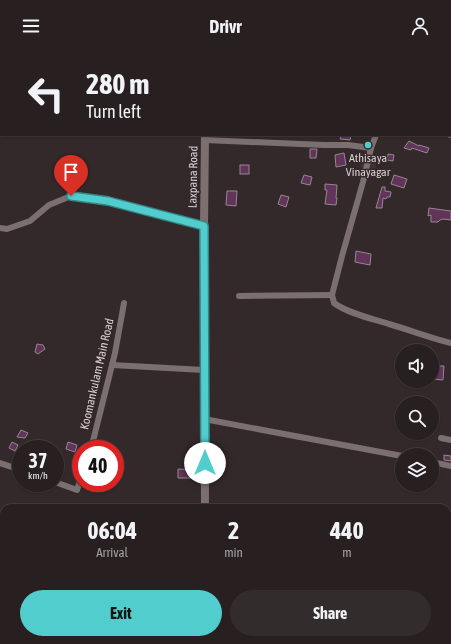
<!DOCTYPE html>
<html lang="en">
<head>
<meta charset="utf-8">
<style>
  body { margin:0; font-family:"Asap Condensed",sans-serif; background:#332c2d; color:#f1f3f6; height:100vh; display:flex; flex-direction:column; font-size:15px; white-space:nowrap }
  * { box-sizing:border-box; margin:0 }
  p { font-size:13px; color:#a4a2a5 }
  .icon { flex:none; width:22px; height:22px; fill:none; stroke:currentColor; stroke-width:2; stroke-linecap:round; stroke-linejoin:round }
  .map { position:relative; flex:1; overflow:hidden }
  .panel { position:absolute; left:0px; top:452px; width:451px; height:140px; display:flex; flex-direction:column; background:#271f20; border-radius:12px 12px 0 0; box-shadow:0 1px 3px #0004,0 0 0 1px #433d3e }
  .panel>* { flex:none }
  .guide { position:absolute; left:0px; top:0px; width:451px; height:84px; box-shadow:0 1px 3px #0004,0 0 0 1px #433d3e; background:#271f20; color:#f1f3f6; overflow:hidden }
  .buttons { position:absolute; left:395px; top:292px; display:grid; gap:8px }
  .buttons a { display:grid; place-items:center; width:44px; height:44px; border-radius:50%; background:#271f20; box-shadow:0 1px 3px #0004,0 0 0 1px #433d3e; font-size:20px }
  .speed { position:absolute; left:12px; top:388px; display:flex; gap:8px; font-size:20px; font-weight:700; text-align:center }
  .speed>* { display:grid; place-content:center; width:52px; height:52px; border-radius:50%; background:#271f20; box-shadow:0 1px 3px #0004,0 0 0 1px #433d3e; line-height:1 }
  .speed small { font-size:10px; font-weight:400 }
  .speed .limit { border:6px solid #d22; background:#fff; color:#111 }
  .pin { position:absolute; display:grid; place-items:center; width:34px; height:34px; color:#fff; margin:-41px -17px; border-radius:50% 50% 50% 0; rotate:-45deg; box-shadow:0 0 4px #0007 }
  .pin .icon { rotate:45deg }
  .me { position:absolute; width:44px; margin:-22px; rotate:0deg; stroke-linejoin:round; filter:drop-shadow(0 0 3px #0008) }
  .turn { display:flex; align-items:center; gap:14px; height:84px; padding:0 20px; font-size:18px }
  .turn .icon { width:52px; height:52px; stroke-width:2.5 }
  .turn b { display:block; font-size:28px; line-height:34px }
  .eta { display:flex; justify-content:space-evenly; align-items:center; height:68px; text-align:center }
  .eta b { font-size:24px; font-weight:700; line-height:28px }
  .cta { display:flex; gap:8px; margin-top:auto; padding:8px 20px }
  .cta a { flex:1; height:46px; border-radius:24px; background:#52cdcd; color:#111; font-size:16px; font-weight:700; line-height:46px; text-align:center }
  .cta a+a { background:#332c2d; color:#f1f3f6 }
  header { display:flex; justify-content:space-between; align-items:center; height:52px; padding:0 20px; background:#271f20; font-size:18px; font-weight:700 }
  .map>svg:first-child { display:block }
  .built { fill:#423032 }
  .building { fill:#623459; stroke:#928890 }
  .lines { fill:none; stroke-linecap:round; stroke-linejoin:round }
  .street { stroke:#7c6f70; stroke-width:6 }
  .secondary { stroke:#7c6f70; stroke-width:8 }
  .route-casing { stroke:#358585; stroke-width:10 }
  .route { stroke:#52cdcd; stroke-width:7 }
  .poi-dot { fill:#52cdcd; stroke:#34292a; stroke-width:1.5 }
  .labels { text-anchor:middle; stroke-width:3; stroke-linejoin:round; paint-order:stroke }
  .poi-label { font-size:12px; fill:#d6cfd0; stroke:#34292a }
  .street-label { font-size:12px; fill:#d6cfd0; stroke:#34292a }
</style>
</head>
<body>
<header><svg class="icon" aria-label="menu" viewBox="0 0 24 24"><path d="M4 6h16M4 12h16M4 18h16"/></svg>Drivr<svg class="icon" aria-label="person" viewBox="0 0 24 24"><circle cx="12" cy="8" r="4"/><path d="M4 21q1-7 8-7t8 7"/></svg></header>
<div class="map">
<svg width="451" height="592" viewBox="0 0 451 592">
  <rect width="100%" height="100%" fill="#34292a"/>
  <!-- built -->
  <path class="built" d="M371,106L376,112L375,119L369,122L362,119L360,113L364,107Z"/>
  <!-- building -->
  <g class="building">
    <path d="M341,83H351L350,88L340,87Z"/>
    <path d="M409,89L419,94V93L429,96L427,101L412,96L411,98L404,96Z"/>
    <path d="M310,97H317L316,106H310Z"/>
    <path d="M344,101L346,113L336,115L335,103Z"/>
    <path d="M388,102L394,103L393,109L387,108Z"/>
    <rect x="240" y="113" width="9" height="9"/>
    <path d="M304,123L312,125L310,133L301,131Z"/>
    <path d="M394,123L407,127L404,136L391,132Z"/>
    <path d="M325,132L337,133L336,146H337L336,153L325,152L327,138H325Z"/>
    <path d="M382,135H385V139L391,140L390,145H387L386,147L383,146L382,156H376Z"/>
    <path d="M227,139H237L236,154L226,153Z"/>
    <path d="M281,143L289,145L286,155L278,152Z"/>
    <path d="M429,156L451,159V168L443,167L440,168L438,170H431V163L428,164Z"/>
    <path d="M356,199L371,202L370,213L355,210Z"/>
    <path d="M37,292L43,293L45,297L38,302L35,300Z"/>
    <path d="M432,314H444L443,328L432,327Z"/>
    <path d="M21,378L28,381L25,386L17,385Z"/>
    <path d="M12,390L18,393L15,399L9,396Z"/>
    <path d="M68,390L77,393L75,400L66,397Z"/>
    <path d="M444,403L451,404V409L444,408Z"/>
    <path d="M55,414L62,416L59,425L55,423Z"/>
    <path d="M178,417L197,418L196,426H178Z"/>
  </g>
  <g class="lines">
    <!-- street -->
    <g class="street">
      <path d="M404,1V0"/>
      <path d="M0,16L1,17"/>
      <path d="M376,83L371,96L363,130L342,204L332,243L334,251C347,261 373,267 389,272C410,278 430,286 451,291"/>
      <path d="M450,83H451"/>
      <path d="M205,88L324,93H348L371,96"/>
      <path d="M0,176L7,177L30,169L49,153L71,144L109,149L204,175"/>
      <path d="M239,244L332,243"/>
      <path d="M112,313L204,318"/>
      <path d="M204,367L402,404"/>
      <path d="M441,386L451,388"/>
      <path d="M91,397L115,301L124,251"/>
      <path d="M432,410L451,414"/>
      <path d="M0,411L21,418"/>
      <path d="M55,430L77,438L81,426"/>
      <path d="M447,474H451"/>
      <path d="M169,588L200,592"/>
      <path d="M126,592L127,588"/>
      <path d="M149,592L150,588"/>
    </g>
    <!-- secondary -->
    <g class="secondary">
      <path d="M205,0V1"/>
      <path d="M205,83L204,175L205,456"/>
      <path d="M204,592V588"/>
    </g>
  </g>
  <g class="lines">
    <!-- route casing -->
    <g class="route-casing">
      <path id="route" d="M71,144L108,149L204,174L205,411"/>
    </g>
    <!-- route -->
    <use href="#route" class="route"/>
  </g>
  <!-- markers -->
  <circle class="poi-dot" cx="368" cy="93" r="4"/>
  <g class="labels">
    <!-- poi labels -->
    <g class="poi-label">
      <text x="368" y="110">Athisaya<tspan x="368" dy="14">Vinayagar</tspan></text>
    </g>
    <!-- street labels -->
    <g class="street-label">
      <text transform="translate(193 125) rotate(-89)" y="4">Laxpana Road</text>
      <text transform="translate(97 322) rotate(-77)" y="4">Koomankulam Main Road</text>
    </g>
  </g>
</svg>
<div class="buttons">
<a><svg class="icon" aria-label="sound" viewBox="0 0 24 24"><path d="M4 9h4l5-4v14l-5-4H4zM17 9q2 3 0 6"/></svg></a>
<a><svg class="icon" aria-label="search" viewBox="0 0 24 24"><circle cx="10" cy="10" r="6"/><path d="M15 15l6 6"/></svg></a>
<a><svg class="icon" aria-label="layers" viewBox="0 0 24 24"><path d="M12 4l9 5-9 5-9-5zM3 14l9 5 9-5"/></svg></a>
</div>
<div class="speed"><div>37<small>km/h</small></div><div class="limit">40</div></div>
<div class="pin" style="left:71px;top:144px;background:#d93025"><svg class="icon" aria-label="arrive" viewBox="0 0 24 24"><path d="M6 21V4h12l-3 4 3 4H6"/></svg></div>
<svg class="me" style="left:205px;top:411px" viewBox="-20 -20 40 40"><circle r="19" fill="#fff"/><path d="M0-13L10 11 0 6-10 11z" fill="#52cdcd"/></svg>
<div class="guide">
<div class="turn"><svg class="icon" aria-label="left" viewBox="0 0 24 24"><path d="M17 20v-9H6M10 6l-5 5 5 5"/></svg><div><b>280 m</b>Turn left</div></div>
</div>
<section class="panel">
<div class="eta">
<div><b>06:04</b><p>Arrival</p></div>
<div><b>2</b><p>min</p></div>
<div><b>440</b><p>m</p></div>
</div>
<div class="cta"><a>Exit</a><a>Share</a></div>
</section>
</div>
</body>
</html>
